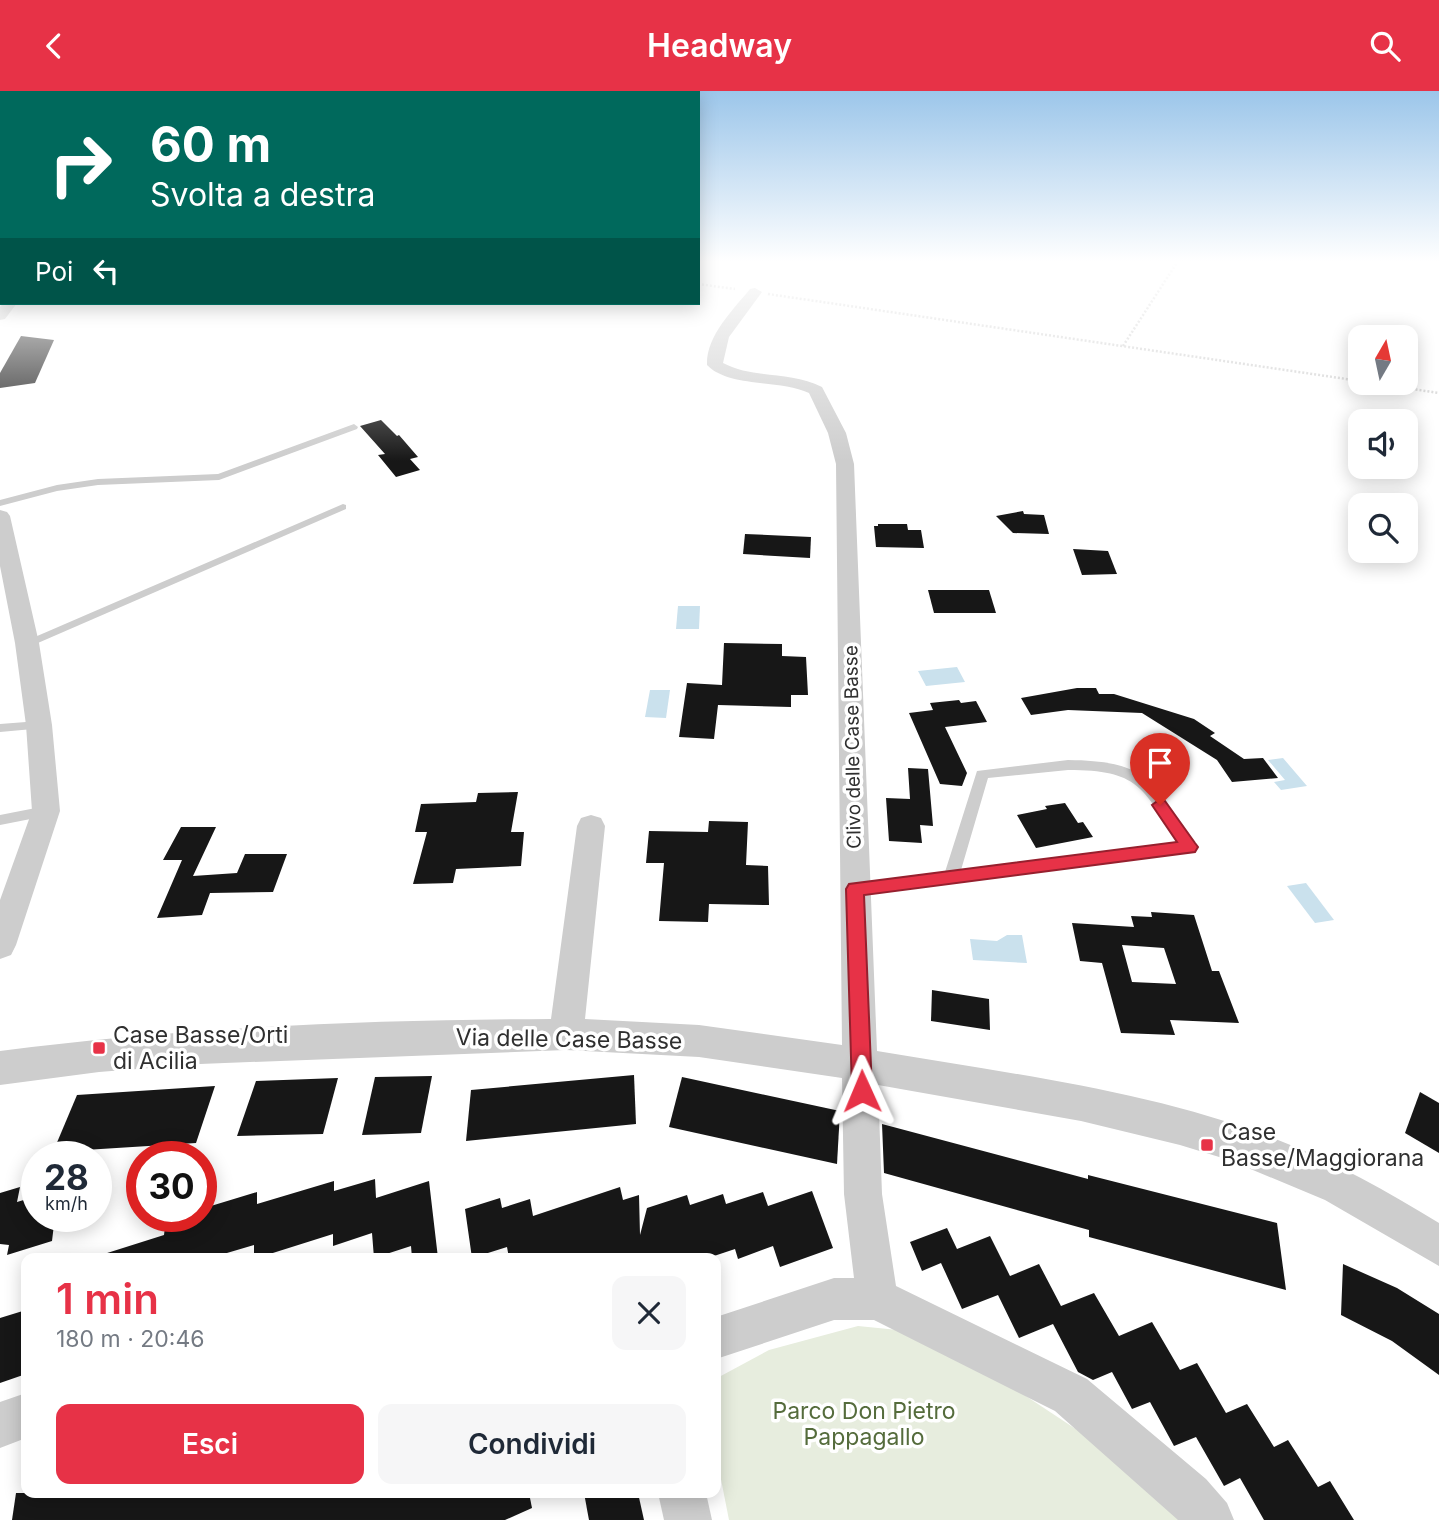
<!DOCTYPE html>
<html lang="it">
<head>
<meta charset="utf-8">
<style>
  body { margin:0; font-family:Inter,sans-serif; background:#f6f6f7; color:#1f2937; height:100vh; display:flex; flex-direction:column; font-size:26px; white-space:nowrap }
  * { box-sizing:border-box; margin:0 }
  p { font-size:23px; color:#747a83 }
  .icon { flex:none; width:38px; height:38px; fill:none; stroke:currentColor; stroke-width:2; stroke-linecap:round; stroke-linejoin:round }
  .map { position:relative; flex:1; overflow:hidden }
  .side { position:absolute; left:21px; top:1162px; width:700px; height:245px; display:flex; flex-direction:column; background:#fff; border-radius:14px; box-shadow:0 4px 18px #0003 }
  .side>* { flex:none }
  .guide { position:absolute; left:0px; top:0px; width:700px; height:214px; box-shadow:0 4px 18px #0003; background:#00695c; color:#fff; overflow:hidden }
  .needle { width:46px; rotate:9deg }
  .controls { position:absolute; left:1348px; top:234px; display:grid; gap:14px }
  .controls a { display:grid; place-items:center; width:70px; height:70px; border-radius:14px; background:#fff; box-shadow:0 4px 18px #0003; font-size:35px }
  .speed { position:absolute; left:21px; top:1050px; display:flex; gap:14px; font-size:35px; font-weight:700; text-align:center }
  .speed>* { display:grid; place-content:center; width:91px; height:91px; border-radius:50%; background:#fff; box-shadow:0 4px 18px #0003; line-height:1 }
  .speed small { font-size:18px; font-weight:400 }
  .speed .limit { border:10px solid #d22; background:#fff; color:#111 }
  .pin { position:absolute; display:grid; place-items:center; width:60px; height:60px; color:#fff; margin:-72px -30px; border-radius:50% 50% 50% 0; rotate:-45deg; box-shadow:0 0 7px #0007 }
  .pin .icon { rotate:45deg }
  .me { position:absolute; width:77px; margin:-38px; rotate:359deg; stroke-linejoin:round; filter:drop-shadow(0 0 5px #0008) }
  .turn { display:flex; align-items:center; gap:24px; height:147px; padding:0 35px; font-size:32px }
  .turn .icon { width:91px; height:91px; stroke-width:2.5 }
  .turn b { display:block; font-size:49px; line-height:60px }
  .then { display:flex; align-items:center; height:66px; padding:0 35px; background:#0003; gap:14px; font-size:26px }
  .round { display:grid; place-items:center; flex:none; width:74px; height:74px; border-radius:14px; background:#f6f6f7 }
  .head { display:flex; align-items:center; justify-content:space-between; height:119px; padding:0 35px }
  h1 { font-size:42px; font-weight:600; line-height:52px; color:#e73247 }
  .primary-button { display:flex; gap:14px; margin-top:auto; padding:14px 35px }
  .primary-button a { flex:1; height:80px; border-radius:14px; background:#e73247; color:#fff; font-size:28px; font-weight:600; line-height:80px; text-align:center }
  .primary-button a+a { background:#f6f6f7; color:#1f2937 }
  header { display:flex; justify-content:space-between; align-items:center; height:91px; padding:0 35px; background:#e73247; color:#fff; font-size:32px; font-weight:600 }
  .map>svg:first-child { display:block }
  .green { fill:#e7edde }
  .water { fill:#cae1ed }
  .building { fill:#171717; fill-rule:evenodd }
  .lines { fill:none; stroke-linecap:round; stroke-linejoin:round }
  .path { stroke:#cdcdcd; stroke-width:2.5; stroke-dasharray:2 2; stroke-linecap:butt }
  .lane { fill:#cdcdcd; fill-rule:evenodd }
  .street { fill:#cdcdcd; fill-rule:evenodd }
  .route { fill:#e73247; stroke:#96202e; stroke-width:2 }
  .poi-dot { fill:#e73247; stroke:#fff; stroke-width:2.5 }
  .labels { text-anchor:middle; stroke-width:7; stroke-linejoin:round; paint-order:stroke }
  .street-label { font-size:19px; fill:#303030; stroke:#fff }
  .near-poi-label { font-size:23px; fill:#303030; stroke:#fff; text-anchor:start }
  .near-street-label { font-size:23px; fill:#303030; stroke:#fff }
  .near-park-label { font-size:23px; fill:#556c3c; stroke:#fff }
</style>
</head>
<body>
<header><svg class="icon" aria-label="back" viewBox="0 0 24 24"><path d="M15 5l-7 7 7 7"/></svg>Headway<svg class="icon" aria-label="search" viewBox="0 0 24 24"><circle cx="10" cy="10" r="6"/><path d="M15 15l6 6"/></svg></header>
<div class="map">
<svg width="1439" height="1429" viewBox="0 0 1439 1429">
  <rect width="100%" height="100%" fill="#fff"/>
  <!-- green -->
  <path class="green" d="M858,1235L918,1241L1000,1288L1168,1399L1194,1429H729L716,1363V1295L719,1286L769,1259Z"/>
  <!-- water -->
  <g class="water">
    <path d="M678,515H700L699,538H676Z"/>
    <path d="M957,576L965,591L926,595L918,580Z"/>
    <path d="M650,599H670L666,627L645,626Z"/>
    <path d="M1283,667L1307,695L1281,699L1274,691L1285,689L1268,669Z"/>
    <path d="M1306,792L1334,829L1315,832L1287,795Z"/>
    <path d="M1007,844H1022L1027,872L973,869L970,848L997,850Z"/>
  </g>
  <!-- building -->
  <g class="building">
    <path d="M21,245L54,249L35,292L0,297V282Z"/>
    <path d="M381,329L397,345L399,344L418,366L410,368L420,379L396,386L378,364L385,363L360,335Z"/>
    <path d="M1023,420L1024,423L1044,424L1049,443L1013,442L996,425Z"/>
    <path d="M878,433H907L908,439H921L924,457L876,456L874,435H878Z"/>
    <path d="M745,443L811,446L810,467L743,463Z"/>
    <path d="M1073,458L1108,460L1117,483L1082,484Z"/>
    <path d="M928,499H989L996,522H934Z"/>
    <path d="M724,552L782,553V565L806,566L808,604H791V616L718,614L714,648L679,646L687,592L722,594Z"/>
    <path d="M1077,597H1096L1099,603H1114L1194,628L1215,642L1210,645L1244,668L1263,667L1278,687L1232,691L1217,669L1142,622L1068,619L1031,624L1021,607Z"/>
    <path d="M959,609L961,612L976,610L987,631L945,636L967,682L962,695L940,693L909,622L933,619L930,612Z"/>
    <path d="M908,677L928,678L933,735L920,734L922,752L889,750L886,707L910,708Z"/>
    <path d="M518,701L511,741H524L521,775L456,778L453,792L413,793L427,741H415L421,713L476,711L478,702Z"/>
    <path d="M1065,712L1078,732L1083,731L1093,746L1036,757L1017,724L1047,718L1045,715Z"/>
    <path d="M709,730L748,731L746,774L768,775L769,814L709,813L708,831L659,830L664,772H646L649,740L708,741Z"/>
    <path d="M181,736H216L193,785L237,782L245,763H287L273,801L210,802L202,824L157,827L182,769H163Z"/>
    <path d="M1151,821L1194,824L1212,880H1219L1239,932L1170,929L1175,944L1121,942L1102,872L1080,870L1072,832L1134,836L1131,825L1152,826ZM1122,854L1164,857L1176,893L1132,891Z"/>
    <path d="M932,899L989,908L990,939L931,930Z"/>
    <path d="M634,984L636,1033L466,1050L471,999Z"/>
    <path d="M432,985L421,1042L362,1044L375,986Z"/>
    <path d="M682,986L840,1020L837,1073L669,1036Z"/>
    <path d="M338,987L323,1043L237,1045L256,990Z"/>
    <path d="M215,995L196,1052L53,1061L77,1004Z"/>
    <path d="M1420,1001L1439,1012V1062L1405,1042Z"/>
    <path d="M882,1033L1088,1088V1084L1277,1132L1286,1199L1089,1146V1139L884,1082Z"/>
    <path d="M375,1088L376,1107L429,1090L438,1167H412L411,1155L374,1167L372,1142L333,1155V1143L257,1167H254V1154L210,1167H105L104,1163L164,1144L166,1128L176,1125H201V1118L257,1101V1113L334,1090V1100Z"/>
    <path d="M20,1096L17,1111L37,1105V1125H55L52,1150L7,1164L9,1154L0,1153V1102Z"/>
    <path d="M620,1096L623,1109L639,1104L640,1144L647,1117L687,1104L690,1114L723,1103L726,1113L763,1101L768,1115L812,1100L833,1157L780,1176L773,1155L738,1168L735,1158L708,1167H509L507,1156L472,1167L465,1118L500,1107L502,1117L530,1108L533,1125Z"/>
    <path d="M947,1137L957,1158L990,1145L1010,1185L1039,1173L1061,1215L1094,1202L1119,1245L1152,1231L1180,1279L1197,1272L1226,1322L1247,1313L1274,1356L1288,1349L1318,1396L1330,1390L1354,1429H1264L1240,1387L1224,1395L1196,1346L1174,1355L1150,1311L1132,1318L1112,1281L1093,1289L1078,1281L1053,1233L1019,1247L998,1204L962,1218L941,1172L922,1180L910,1151Z"/>
    <path d="M1343,1173L1397,1197L1439,1223V1284L1392,1250L1341,1224Z"/>
    <path d="M26,1219V1283L0,1292V1227Z"/>
    <path d="M16,1402H529L532,1417L505,1429H12Z"/>
    <path d="M584,1402H638L644,1429H589Z"/>
  </g>
  <g class="lines">
    <!-- path -->
    <g class="path">
      <path d="M698,193L735,198"/>
      <path d="M768,203L1360,290"/>
      <path d="M1123,255L1178,170"/>
      <path d="M1372,292L1439,302"/>
    </g>
    <!-- lane -->
    <g class="lane">
      <path d="M354,333L358,336L357,338L219,389L98,394L57,400L0,415V409L57,394L98,388L218,383Z"/>
      <path d="M343,413L346,414V418L31,555H23L21,552Z"/>
      <path d="M39,630L44,631L45,634L44,637L0,641V633Z"/>
      <path d="M1068,669C1150,670 1152,690 1194,752L1196,756L1194,760L855,804L850,802L847,798L850,794L855,792L945,781L977,680ZM1068,679C1139,679 1142,696 1178,752L961,779L988,687Z"/>
      <path d="M46,715L53,720L51,724L0,734V724Z"/>
    </g>
    <!-- street -->
    <g class="street">
      <path d="M755,197L762,201L729,246L723,272C753,288 790,280 822,296L846,342L854,373L877,960C1011,983 1150,999 1278,1049C1335,1071 1387,1100 1439,1132V1175L1325,1109L1229,1069L1180,1054L1081,1030L878,994L882,1103L896,1195L1087,1288L1206,1388L1227,1412L1234,1429H1178L1055,1320L874,1229H834L716,1268V1226L834,1187H854L844,1103L842,987L699,966L566,959L200,973L99,981L0,994V960C182,936 367,929 551,928L577,735L581,727L591,724L601,727L605,735L585,928L699,934L842,954L836,373L828,342L809,302C780,288 729,297 707,274C706,245 733,219 750,198Z"/>
      <path d="M3,212H17L5,228L0,229V216Z"/>
      <path d="M0,419L7,421L10,425L39,552L52,634L60,720L16,854L11,864L0,868V809L32,720L26,634L15,552L0,475Z"/>
      <path d="M26,1302V1347L0,1357V1311Z"/>
      <path d="M658,1402H706L712,1429H664Z"/>
    </g>
  </g>
  <!-- sky -->
  <linearGradient id="sky" x2="0" y2="1"><stop stop-color="#9cc6ea"/><stop offset="0.46" stop-color="#fff"/><stop offset="1" stop-color="#fff" stop-opacity="0"/></linearGradient>
  <rect width="1439" height="370" fill="url(#sky)"/>
  <!-- route -->
  <path class="route" d="M1160,708L1165,710L1195,752L1198,756L1195,761L864,804L872,1000L869,1007L862,1010L855,1007L852,1000L846,798L849,793L1177,751L1152,714Z"/>
  <!-- markers -->
  <g class="poi-dot">
    <rect x="92" y="950" width="14" height="14" rx="3.5"/>
    <rect x="1200" y="1047" width="14" height="14" rx="3.5"/>
  </g>
  <g class="labels">
    <!-- street labels -->
    <g class="street-label">
      <text transform="translate(852 656) rotate(-91)" y="7">Clivo delle Case Basse</text>
    </g>
    <!-- near-poi labels -->
    <g class="near-poi-label">
      <text x="113" y="952">Case Basse/Orti<tspan x="113" dy="26">di Acilia</tspan></text>
      <text x="1221" y="1049">Case<tspan x="1221" dy="26">Basse/Maggiorana</tspan></text>
    </g>
    <!-- near-street labels -->
    <g class="near-street-label">
      <text transform="translate(569 948) rotate(1)" y="8">Via delle Case Basse</text>
    </g>
    <!-- near-park labels -->
    <g class="near-park-label">
      <text x="864" y="1328">Parco Don Pietro<tspan x="864" dy="26">Pappagallo</tspan></text>
    </g>
  </g>
</svg>
<div class="controls">
<a><svg class="needle" viewBox="-14 -14 28 28"><path d="M0-13l5 13h-10z" fill="#e53935"/><path d="M0 13l5-13h-10z" fill="#747a83"/></svg></a>
<a><svg class="icon" aria-label="sound" viewBox="0 0 24 24"><path d="M4 9h4l5-4v14l-5-4H4zM17 9q2 3 0 6"/></svg></a>
<a><svg class="icon" aria-label="search" viewBox="0 0 24 24"><circle cx="10" cy="10" r="6"/><path d="M15 15l6 6"/></svg></a>
</div>
<div class="speed"><div>28<small>km/h</small></div><div class="limit">30</div></div>
<div class="pin" style="left:1160px;top:714px;background:#d93025"><svg class="icon" aria-label="arrive" viewBox="0 0 24 24"><path d="M6 21V4h12l-3 4 3 4H6"/></svg></div>
<svg class="me" style="left:862px;top:1000px" viewBox="-20 -20 40 40"><path d="M0-17L14 15 0 8-14 15z" fill="#e73247" stroke="#fff" stroke-width="4"/></svg>
<div class="guide">
<div class="turn"><svg class="icon" aria-label="right" viewBox="0 0 24 24"><path d="M7 20v-9h11M14 6l5 5-5 5"/></svg><div><b>60 m</b>Svolta a destra</div></div>
<div class="then">Poi<svg class="icon" aria-label="left" viewBox="0 0 24 24"><path d="M17 20v-9H6M10 6l-5 5 5 5"/></svg></div>
</div>
<section class="side">
<div class="head"><div><h1>1 min</h1><p>180 m · 20:46</p></div><a class="round"><svg class="icon" aria-label="close" viewBox="0 0 24 24"><path d="M6 6l12 12M18 6L6 18"/></svg></a></div>
<div class="primary-button"><a>Esci</a><a>Condividi</a></div>
</section>
</div>
</body>
</html>
